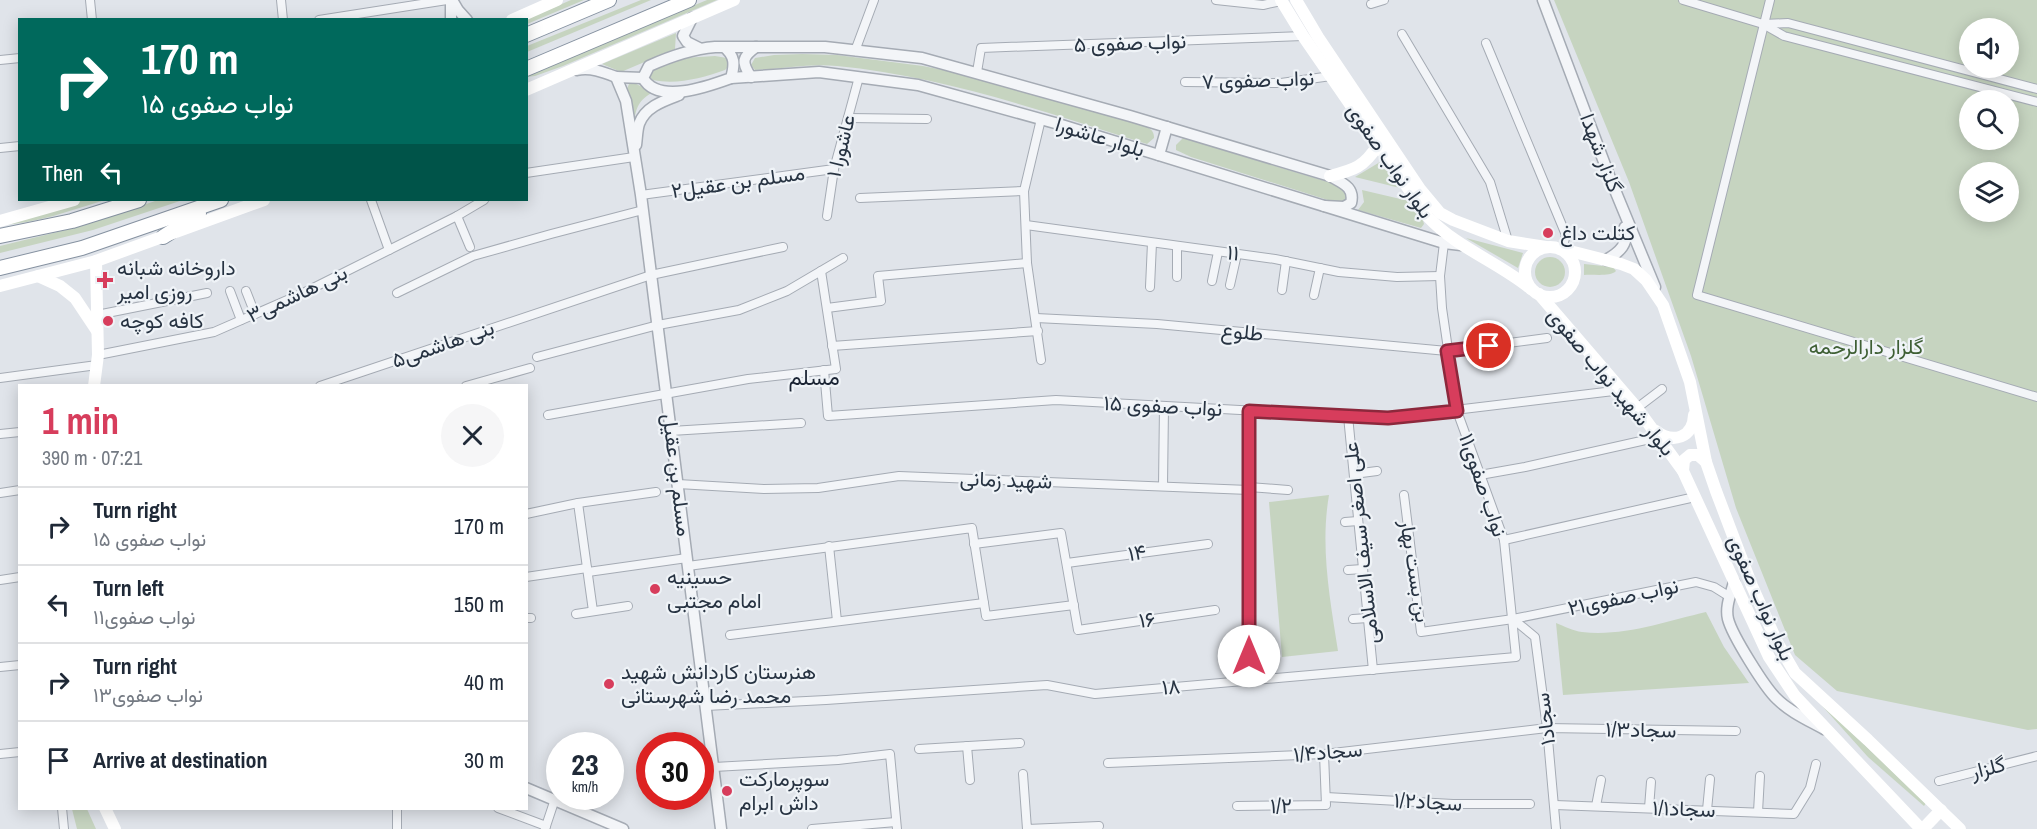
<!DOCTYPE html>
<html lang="en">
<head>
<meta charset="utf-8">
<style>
  body { margin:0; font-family:"Archivo Narrow",Vazirmatn,sans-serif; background:#f6f6f7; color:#1f2937; height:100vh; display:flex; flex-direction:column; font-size:22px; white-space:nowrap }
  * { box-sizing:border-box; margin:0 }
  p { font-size:20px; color:#747a83 }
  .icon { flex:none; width:33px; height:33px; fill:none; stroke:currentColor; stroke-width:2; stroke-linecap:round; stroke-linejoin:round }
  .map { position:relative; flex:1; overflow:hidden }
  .details { position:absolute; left:18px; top:384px; width:510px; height:426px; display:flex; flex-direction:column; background:#fff; border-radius:0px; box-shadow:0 3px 15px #0003 }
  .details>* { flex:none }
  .guide { position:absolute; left:18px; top:18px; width:510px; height:183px; border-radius:0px; box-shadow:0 3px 15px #0003; background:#00695c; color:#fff; overflow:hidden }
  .buttons { position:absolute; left:1959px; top:18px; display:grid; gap:12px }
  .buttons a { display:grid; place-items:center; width:60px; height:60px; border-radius:50%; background:#fff; box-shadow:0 3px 15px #0003; font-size:30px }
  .speed { position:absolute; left:546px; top:732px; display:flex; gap:12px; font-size:30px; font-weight:700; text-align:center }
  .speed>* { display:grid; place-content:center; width:78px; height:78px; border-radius:50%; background:#fff; box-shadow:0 3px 15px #0003; line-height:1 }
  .speed small { font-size:15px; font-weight:400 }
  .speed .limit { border:9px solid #d22; background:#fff; color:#111 }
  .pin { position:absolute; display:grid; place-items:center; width:51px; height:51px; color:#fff; margin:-26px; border:3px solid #fff; border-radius:50%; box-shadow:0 2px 6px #0007 }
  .me { position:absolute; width:66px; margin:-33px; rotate:0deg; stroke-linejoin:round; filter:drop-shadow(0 0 4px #0008) }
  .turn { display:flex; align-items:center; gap:21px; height:126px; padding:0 24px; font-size:27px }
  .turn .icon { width:78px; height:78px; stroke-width:2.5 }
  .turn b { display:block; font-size:42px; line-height:51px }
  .then { display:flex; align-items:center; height:57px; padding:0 24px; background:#0003; gap:12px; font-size:22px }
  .round { display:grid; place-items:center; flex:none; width:63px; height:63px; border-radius:32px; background:#f6f6f7 }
  .summary { display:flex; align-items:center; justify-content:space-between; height:102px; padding:0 24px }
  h1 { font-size:36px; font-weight:800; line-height:45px; color:#d73d5c }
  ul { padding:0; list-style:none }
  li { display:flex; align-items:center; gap:18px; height:78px; padding:0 24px; border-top:2px solid #e0e1e3 }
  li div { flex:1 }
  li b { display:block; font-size:22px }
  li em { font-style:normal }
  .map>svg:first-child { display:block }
  .green { fill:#c6d4c0; fill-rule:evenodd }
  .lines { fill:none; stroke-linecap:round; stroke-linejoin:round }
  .minor-casing { stroke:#a5abb4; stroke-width:10 }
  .tertiary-casing { stroke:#a5abb4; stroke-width:13 }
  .trunk-casing { stroke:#8692a1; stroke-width:16 }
  .minor { stroke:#f3f5f8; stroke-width:8 }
  .tertiary { stroke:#f3f5f8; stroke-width:10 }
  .secondary { stroke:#fff; stroke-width:12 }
  .trunk { stroke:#fff; stroke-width:14 }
  .route-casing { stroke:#8c283c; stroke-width:15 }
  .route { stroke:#d73d5c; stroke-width:10 }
  .poi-dot { fill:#d73d5c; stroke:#eff3f7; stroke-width:2 }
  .labels { text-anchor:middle; stroke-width:4.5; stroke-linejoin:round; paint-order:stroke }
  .street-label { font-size:21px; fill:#273342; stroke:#eff3f7 }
  .poi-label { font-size:21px; fill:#273342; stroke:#eff3f7; text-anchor:start }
  .park-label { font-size:21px; fill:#3e5f34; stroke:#eff3f7 }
  .neighbourhood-label { font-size:22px; fill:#1a2333; stroke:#eff3f7 }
</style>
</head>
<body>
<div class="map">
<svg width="2037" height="829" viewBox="0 0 2037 829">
  <rect width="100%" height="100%" fill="#e0e4ea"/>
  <!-- green -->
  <g class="green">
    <path d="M571,0H584L527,24L525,20Z"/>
    <path d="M641,0H651L527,52V46Z"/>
    <path d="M707,0H717L563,66L535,76L527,77L526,75Z"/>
    <path d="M1554,0H2037V729L2028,730L1837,691L1795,655L1736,508L1691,356L1629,182ZM1970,28H2008V68H1970ZM1970,100H2008V140H1970ZM1970,172H2008V212H1970Z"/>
    <path d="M676,33L675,49L621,72L602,64Z"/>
    <path d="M802,54L837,55L923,66L953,72L1131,122C1140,125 1155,126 1154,138L1147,144C1045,112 943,76 837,66C810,63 782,69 755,70L751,65L755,58L774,55Z"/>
    <path d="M715,56L727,58L728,67L725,70C702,78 677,85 653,80L650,77L651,73C667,58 695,57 715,56Z"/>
    <path d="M634,83L653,92C639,100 636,107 634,123L627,89L629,84Z"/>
    <path d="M1183,138L1338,185L1345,189L1346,199L1341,203L1334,202L1191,157L1176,150V145Z"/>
    <path d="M1380,162L1400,188L1355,177Z"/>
    <path d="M1362,190L1409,201L1422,217L1424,224L1421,228L1358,210L1364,202Z"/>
    <path d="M83,200H105C71,210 36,224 0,225L54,211Z"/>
    <path d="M158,200H183L93,230L0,253V246L82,226Z"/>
    <path d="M1466,238L1523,253L1518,268Z"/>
    <circle cx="1550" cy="272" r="15"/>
    <path d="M1584,264L1613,267L1616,271C1610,277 1594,274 1584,275Z"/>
    <path d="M1329,495C1320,547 1330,599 1338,651L1282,657L1269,502Z"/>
    <path d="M1706,612L1724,647L1749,683L1563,695L1556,623C1564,626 1573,631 1582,632C1623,637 1667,621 1706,612Z"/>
    <path d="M1816,699L1926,803L1924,806L1868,757Z"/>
    <path d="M72,809H87L96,829H77Z"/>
  </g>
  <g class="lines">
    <!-- minor casing -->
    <g class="minor-casing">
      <g id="minor">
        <path d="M90,0L92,20"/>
        <path d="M281,0L283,20"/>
        <path d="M1216,0L1263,5L1281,1"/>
        <path d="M1683,0L1763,24L1784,36L2037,102"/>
        <path d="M1770,0L1697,295L2037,397"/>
        <path d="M1371,4L1384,0"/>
        <path d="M319,20L447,0"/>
        <path d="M1764,24L1788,23L2037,89"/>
        <path d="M1402,34L1490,182L1508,241"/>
        <path d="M1486,43L1566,235L1562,249"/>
        <path d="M855,51L874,0"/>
        <path d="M0,60L20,58"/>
        <path d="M977,72L981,48L1303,36"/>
        <path d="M1185,82L1281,83L1331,76"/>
        <path d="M848,118L927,119"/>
        <path d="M1041,119L1024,191L1027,263L1041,360"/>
        <path d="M0,148L20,146"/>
        <path d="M526,173L634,157"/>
        <path d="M641,195L834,169"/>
        <path d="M860,198L1024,191"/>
        <path d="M371,200L389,250"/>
        <path d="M457,216L470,247"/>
        <path d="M827,216L834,169L859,77"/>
        <path d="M1026,225L1275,259L1339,272L1397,277L1440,276"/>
        <path d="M1177,277V246"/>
        <path d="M1212,281L1218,252"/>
        <path d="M1230,285L1237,254"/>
        <path d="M1150,287L1152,243"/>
        <path d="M1282,290L1286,261"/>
        <path d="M230,291L241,320"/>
        <path d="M246,291L255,314"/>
        <path d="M397,293L473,256L551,234L643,210"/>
        <path d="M1314,295L1320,268"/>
        <path d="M827,308L881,301L878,276L1027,263"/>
        <path d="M97,315L207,293"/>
        <path d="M1036,318L1157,324L1447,351L1547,338"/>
        <path d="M832,346L1038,331"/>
        <path d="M98,355L214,332L301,294L457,216L484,200"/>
        <path d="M537,357L658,325L739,310L787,291L843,258"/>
        <path d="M824,370L828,416L1056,400L1388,418L1622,390"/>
        <path d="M0,378L97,365"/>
        <path d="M320,386L651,275L783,247"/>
        <path d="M466,386L530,368"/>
        <path d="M1637,408L1662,389"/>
        <path d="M1249,411V679"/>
        <path d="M548,415L748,379L836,369L821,271"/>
        <path d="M1348,416L1373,670"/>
        <path d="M671,431L801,423"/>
        <path d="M0,434L20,432"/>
        <path d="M1354,474L1377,471"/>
        <path d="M1480,475L1525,467L1659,437"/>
        <path d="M678,484L764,489L818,488L899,476L1249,490"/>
        <path d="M1163,486L1164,406"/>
        <path d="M1249,487L1288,490"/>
        <path d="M0,493L20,490"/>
        <path d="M1404,495L1421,632L1513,619L1696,582L1714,587L1730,597"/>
        <path d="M578,503L593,611"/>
        <path d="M526,514L578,503L656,492"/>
        <path d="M1345,522L1358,521"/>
        <path d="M1504,540L1695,497"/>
        <path d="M974,544L1061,533L1078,630L1215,610"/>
        <path d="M829,546L837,621"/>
        <path d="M1067,563L1208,544"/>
        <path d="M688,566L972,528L986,616L1074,605"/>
        <path d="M1348,570L1363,569"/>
        <path d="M588,572L687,558"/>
        <path d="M526,577L587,568"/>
        <path d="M0,580L20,577"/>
        <path d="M576,614L628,606"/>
        <path d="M526,618H531"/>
        <path d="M1353,619L1368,618"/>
        <path d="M1513,619L1535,637L1547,728L1556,829"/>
        <path d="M730,635L984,603"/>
        <path d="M0,667L20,665"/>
        <path d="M706,706L826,700L1047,685L1095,694L1516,657L1504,540L1457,411L1442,308L1440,276L1444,243"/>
        <path d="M967,746L970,780"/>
        <path d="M919,749L1020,743"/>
        <path d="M0,754L20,752"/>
        <path d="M1108,763L1324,754L1547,728L1736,731"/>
        <path d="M714,767L838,760L890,754L897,829"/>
        <path d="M1023,774L1027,829L1099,826"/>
        <path d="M1939,781L2037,756"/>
        <path d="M1326,797L1453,804H1530"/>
        <path d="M1555,805L1794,814L1810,788L1816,764"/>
        <path d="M1237,806L1326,805L1324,754"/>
        <path d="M1596,806L1601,780"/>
        <path d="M62,808L64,829"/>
        <path d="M498,808L546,826"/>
        <path d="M1649,808L1651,782"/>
        <path d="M1707,810L1710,779"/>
        <path d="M1758,812L1760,776"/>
        <path d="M397,829V808"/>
        <path d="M545,829L555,799"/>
        <path d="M812,829L896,822"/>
      </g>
    </g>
    <!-- tertiary casing -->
    <g class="tertiary-casing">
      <g id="tertiary">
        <path d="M452,0L458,10L467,20"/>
        <path d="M1543,0L1610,178L1655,287"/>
        <path d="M692,18L683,36L687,42L699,48"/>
        <path d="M451,20V0"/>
        <path d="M724,47C735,56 735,64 731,78C709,86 658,105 643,78L649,66C671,56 691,49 715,47H825L922,58L1130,116L1330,176C1342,183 1355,187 1351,203L1344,207L1324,206"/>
        <path d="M577,70C590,67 603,72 616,77L626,101L641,195L721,829"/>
        <path d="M616,77L643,78"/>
        <path d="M751,77C741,62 742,57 756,47"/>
        <path d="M731,78L819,72L918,85L1055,123L1444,243L1461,245"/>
        <path d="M636,145C637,138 637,130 639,124C645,107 663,101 679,95"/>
        <path d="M1159,155L1167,127"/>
        <path d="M1606,260C1620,252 1629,244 1625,227"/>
        <path d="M1734,582C1731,594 1725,606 1728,619C1732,635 1765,688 1777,699C1790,712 1808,720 1824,729"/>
        <path d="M526,788L623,829"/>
      </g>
    </g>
    <!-- trunk casing -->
    <g class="trunk-casing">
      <g id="trunk">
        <path d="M526,35L609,0"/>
        <path d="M526,69L689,0"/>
        <path d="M0,236L72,221L139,200"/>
        <path d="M163,237L199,214"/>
        <path d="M0,268L82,248L221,200"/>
      </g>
    </g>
    <!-- minor -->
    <use href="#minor" class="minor"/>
    <!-- tertiary -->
    <use href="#tertiary" class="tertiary"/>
    <!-- secondary -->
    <g class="secondary">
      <path d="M1281,0L1303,36L1428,217C1457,248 1498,262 1531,289"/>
      <path d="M1296,0L1318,37L1420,189L1440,213L1453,220L1508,241L1546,247"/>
      <path d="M512,20L557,0"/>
      <path d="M526,90L734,0"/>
      <path d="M1330,176C1354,170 1364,167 1378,145"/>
      <path d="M0,221L74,200"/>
      <circle cx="1550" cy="272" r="25"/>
      <path d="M1562,249L1621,264L1634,269L1646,280L1663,305L1690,382L1706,462L1716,491L1752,586L1777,642L1795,673L1868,740L1960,829"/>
      <path d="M38,276L60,286L75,298L97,331"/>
      <path d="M0,286L96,261L264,200"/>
      <path d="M1539,294L1637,408L1683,471L1769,657L1795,696L1921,829"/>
      <path d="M94,386L98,355L96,261"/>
      <path d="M1656,431C1673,444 1693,438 1694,415"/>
      <path d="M1683,471L1684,460L1690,455H1698L1706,462"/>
      <path d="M105,808L115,829"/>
      <path d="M1923,829L1941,810"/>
    </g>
    <!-- trunk -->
    <use href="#trunk" class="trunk"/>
  </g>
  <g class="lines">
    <!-- route casing -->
    <g class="route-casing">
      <path id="route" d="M1249,656V411L1388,418L1457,411L1447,351L1489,346"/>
    </g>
    <!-- route -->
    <use href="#route" class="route"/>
  </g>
  <!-- markers -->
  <g class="poi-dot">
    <circle cx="1548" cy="233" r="6"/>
    <path d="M102 271h6v6h6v6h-6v6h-6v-6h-6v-6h6z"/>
    <circle cx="108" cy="321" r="6"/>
    <circle cx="655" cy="589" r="6"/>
    <circle cx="609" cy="684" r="6"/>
    <circle cx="727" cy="791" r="6"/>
  </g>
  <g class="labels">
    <!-- street labels -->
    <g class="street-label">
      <text transform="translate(1130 43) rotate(-2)" y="7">نواب صفوی ۵</text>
      <text transform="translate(1258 80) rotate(-2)" y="7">نواب صفوی ۷</text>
      <text transform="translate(1100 137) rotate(17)" y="7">بلوار عاشورا</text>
      <text transform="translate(841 146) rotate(-76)" y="7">عاشورا ۱</text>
      <text transform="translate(1601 153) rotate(69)" y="7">گلزار شهدا</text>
      <text transform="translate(1390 161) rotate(55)" y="7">بلوار نواب صفوی</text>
      <text transform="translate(738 182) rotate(-8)" y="7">مسلم بن عقیل۲</text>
      <text transform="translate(1233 253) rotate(7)" y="7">۱۱</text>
      <text transform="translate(297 294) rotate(-25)" y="7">بنی هاشمی۳</text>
      <text transform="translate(1242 332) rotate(5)" y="7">طلوع</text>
      <text transform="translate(443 344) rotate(-19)" y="7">بنی هاشمی۵</text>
      <text transform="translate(1611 382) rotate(50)" y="7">بلوار شهید نواب صفوی</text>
      <text transform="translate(1163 406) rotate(3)" y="7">نواب صفوی ۱۵</text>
      <text transform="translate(677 475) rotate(83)" y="7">مسلم بن عقیل</text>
      <text transform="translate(1006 480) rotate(2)" y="7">شهید زمانی</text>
      <text transform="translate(1483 485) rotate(71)" y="7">۱۱نواب صفوی</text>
      <text transform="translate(1361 543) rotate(-96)" y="7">علی اصغر سیف الاسلامی</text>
      <text transform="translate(1137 553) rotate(-8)" y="7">۱۴</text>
      <text transform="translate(1415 571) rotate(81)" y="7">بن بست بهار</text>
      <text transform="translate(1623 597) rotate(-12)" y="7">۲۱نواب صفوی</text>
      <text transform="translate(1761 598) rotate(66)" y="7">بلوار نواب صفوی</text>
      <text transform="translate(1147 620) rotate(-8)" y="7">۱۶</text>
      <text transform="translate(1171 687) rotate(-5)" y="7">۱۸</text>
      <text transform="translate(1545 719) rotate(-97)" y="7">۱سجاد</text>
      <text transform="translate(1641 730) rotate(1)" y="7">۱/۳سجاد</text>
      <text transform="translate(1328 752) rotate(-5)" y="7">۱/۴سجاد</text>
      <text transform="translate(1988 768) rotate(-14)" y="7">گلزار</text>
      <text transform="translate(1428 802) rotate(3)" y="7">۱/۲سجاد</text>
      <text transform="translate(1281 806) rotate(-1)" y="7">۱/۲</text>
      <text transform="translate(1684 809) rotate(2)" y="7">۱/۱سجاد</text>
    </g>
    <!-- poi labels -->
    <g class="poi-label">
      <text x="1560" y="240">کتلت داغ</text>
      <text x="117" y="275">داروخانه شبانه<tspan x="117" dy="24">روزی امیر</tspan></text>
      <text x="120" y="328">کافه کوچه</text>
      <text x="667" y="584">حسینیه<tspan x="667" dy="24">امام مجتبی</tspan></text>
      <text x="621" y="679">هنرستان کاردانش شهید<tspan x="621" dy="24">محمد رضا شهرستانی</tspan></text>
      <text x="739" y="786">سوپرمارکت<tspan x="739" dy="24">داش ابرام</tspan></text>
    </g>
    <!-- park labels -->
    <g class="park-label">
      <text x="1866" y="354">گلزار دارالرحمه</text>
    </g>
    <!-- neighbourhood labels -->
    <g class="neighbourhood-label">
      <text x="814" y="385">مسلم</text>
    </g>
  </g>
</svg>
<div class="buttons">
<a><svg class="icon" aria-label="sound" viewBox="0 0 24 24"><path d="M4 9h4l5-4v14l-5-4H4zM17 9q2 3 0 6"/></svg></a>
<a><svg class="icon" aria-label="search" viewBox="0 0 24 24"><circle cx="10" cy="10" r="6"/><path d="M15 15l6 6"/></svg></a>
<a><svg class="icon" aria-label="layers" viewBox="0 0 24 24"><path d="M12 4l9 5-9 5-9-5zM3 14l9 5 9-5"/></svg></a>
</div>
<div class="speed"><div>23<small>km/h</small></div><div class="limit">30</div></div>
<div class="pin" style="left:1489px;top:346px;background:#d93025"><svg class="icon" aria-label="arrive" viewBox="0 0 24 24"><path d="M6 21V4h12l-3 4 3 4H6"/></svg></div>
<svg class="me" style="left:1249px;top:656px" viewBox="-20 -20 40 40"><circle r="19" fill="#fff"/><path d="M0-13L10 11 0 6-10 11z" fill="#d73d5c"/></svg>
<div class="guide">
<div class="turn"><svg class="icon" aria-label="right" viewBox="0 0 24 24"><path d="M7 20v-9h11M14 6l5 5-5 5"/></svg><div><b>170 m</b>نواب صفوی ۱۵</div></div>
<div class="then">Then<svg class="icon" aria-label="left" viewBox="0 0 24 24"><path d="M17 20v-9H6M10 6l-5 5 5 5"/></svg></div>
</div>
<section class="details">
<div class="summary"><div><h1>1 min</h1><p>390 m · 07:21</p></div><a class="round"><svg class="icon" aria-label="close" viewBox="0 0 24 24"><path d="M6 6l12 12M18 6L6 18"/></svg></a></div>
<ul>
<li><svg class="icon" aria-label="right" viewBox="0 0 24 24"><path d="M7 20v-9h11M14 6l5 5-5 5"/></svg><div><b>Turn right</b><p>نواب صفوی ۱۵</p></div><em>170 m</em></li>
<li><svg class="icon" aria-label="left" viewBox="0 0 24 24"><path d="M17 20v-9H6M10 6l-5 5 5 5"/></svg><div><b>Turn left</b><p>۱۱نواب صفوی</p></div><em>150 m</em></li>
<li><svg class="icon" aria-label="right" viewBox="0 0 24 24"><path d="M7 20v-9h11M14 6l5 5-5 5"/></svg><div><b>Turn right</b><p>۱۳نواب صفوی</p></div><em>40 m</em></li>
<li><svg class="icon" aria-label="arrive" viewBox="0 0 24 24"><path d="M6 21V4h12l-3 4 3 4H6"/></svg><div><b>Arrive at destination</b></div><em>30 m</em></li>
</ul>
</section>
</div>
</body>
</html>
